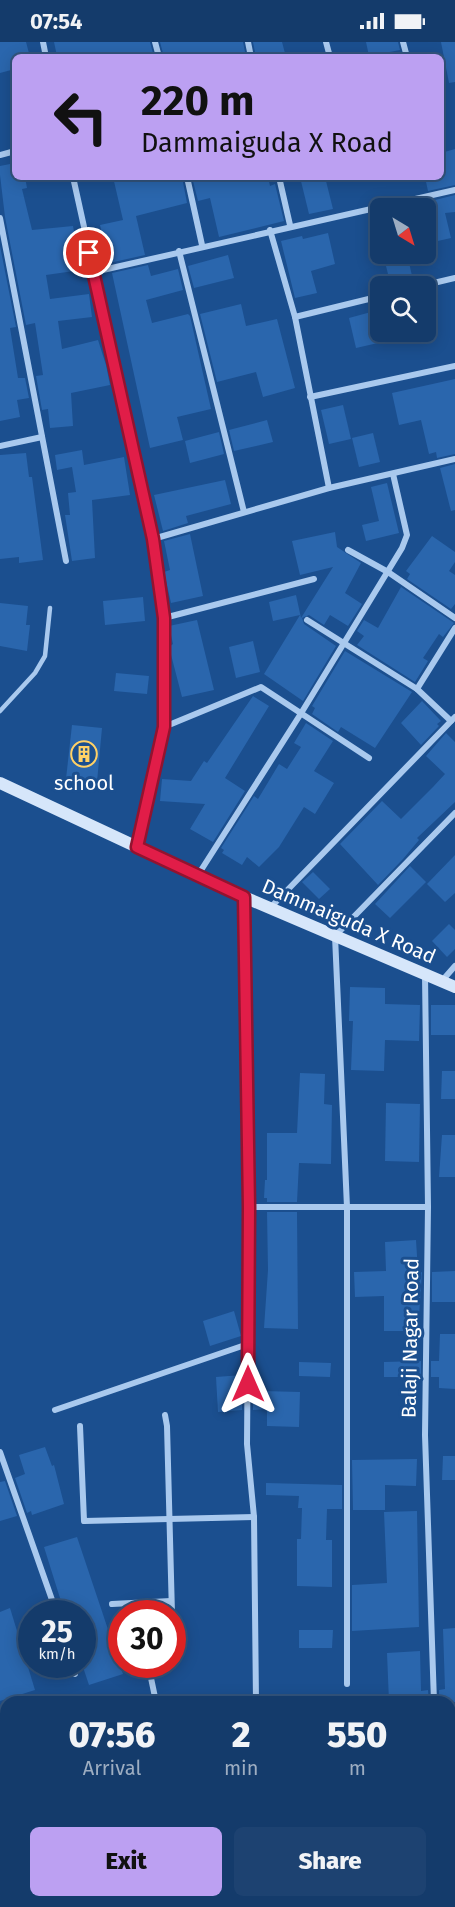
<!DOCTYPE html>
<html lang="en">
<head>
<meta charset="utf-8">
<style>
  body { margin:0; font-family:"Fira Sans",sans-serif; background:#1d4271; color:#f1f3f6; height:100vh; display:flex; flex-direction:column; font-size:22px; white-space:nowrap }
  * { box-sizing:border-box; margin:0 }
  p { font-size:20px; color:#9dadc1 }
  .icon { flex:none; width:33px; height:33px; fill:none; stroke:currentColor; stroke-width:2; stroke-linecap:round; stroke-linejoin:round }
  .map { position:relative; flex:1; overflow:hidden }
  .panel { position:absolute; left:0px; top:1654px; width:456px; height:212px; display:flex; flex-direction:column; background:#143b6b; border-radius:18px 18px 0 0; box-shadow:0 3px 15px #0003,0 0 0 2px #33557e }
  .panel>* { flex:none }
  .top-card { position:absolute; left:12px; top:12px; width:432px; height:126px; border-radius:9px; box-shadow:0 3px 15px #0003,0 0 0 2px #33557e; background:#bca0f2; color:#111; overflow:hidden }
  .needle { width:39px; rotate:142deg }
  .fabs { position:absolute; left:370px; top:156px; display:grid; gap:12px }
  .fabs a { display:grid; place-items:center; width:66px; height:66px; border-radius:9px; background:#143b6b; box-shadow:0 3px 15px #0003,0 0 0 2px #33557e; font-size:30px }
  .speed { position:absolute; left:18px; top:1558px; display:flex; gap:12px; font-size:30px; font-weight:700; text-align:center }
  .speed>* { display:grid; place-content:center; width:78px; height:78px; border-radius:50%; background:#143b6b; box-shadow:0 3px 15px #0003,0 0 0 2px #33557e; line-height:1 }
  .speed small { font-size:15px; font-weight:400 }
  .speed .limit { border:9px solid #d22; background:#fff; color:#111 }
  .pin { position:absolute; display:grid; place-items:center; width:51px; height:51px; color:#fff; margin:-26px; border:3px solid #fff; border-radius:50%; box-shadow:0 2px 6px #0007 }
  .me { position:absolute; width:66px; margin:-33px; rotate:0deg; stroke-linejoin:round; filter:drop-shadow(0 0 4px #0008) }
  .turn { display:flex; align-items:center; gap:21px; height:126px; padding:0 30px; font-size:27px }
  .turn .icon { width:78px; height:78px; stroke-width:2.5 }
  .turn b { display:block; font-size:42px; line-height:51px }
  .eta { display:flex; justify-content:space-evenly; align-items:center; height:102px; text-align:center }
  .eta b { font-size:36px; font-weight:800; line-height:42px }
  .primary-button { display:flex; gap:12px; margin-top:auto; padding:12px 30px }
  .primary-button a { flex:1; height:69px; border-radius:9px; background:#bca0f2; color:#111; font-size:24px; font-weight:800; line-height:69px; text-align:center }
  .primary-button a+a { background:#1d4271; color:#f1f3f6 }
  .status { display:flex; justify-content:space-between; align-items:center; height:42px; padding:0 30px; background:#143b6b; direction:ltr }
  .status svg { height:16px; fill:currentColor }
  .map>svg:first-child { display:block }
  .building { fill:#2a66ad }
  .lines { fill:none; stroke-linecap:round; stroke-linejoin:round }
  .lane { stroke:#a9c9ee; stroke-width:4.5 }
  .street { stroke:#a9c9ee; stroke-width:6 }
  .secondary { stroke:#d6e6fa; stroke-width:12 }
  .route-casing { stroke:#92132f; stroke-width:15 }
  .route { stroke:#e11d48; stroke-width:10 }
  .labels { text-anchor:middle; stroke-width:6; stroke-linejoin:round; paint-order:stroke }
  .poi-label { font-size:20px; fill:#fff; stroke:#1b4f8f }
  .street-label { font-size:20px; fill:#fff; stroke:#1b4f8f }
</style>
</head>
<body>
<div class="status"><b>07:54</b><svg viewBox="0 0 49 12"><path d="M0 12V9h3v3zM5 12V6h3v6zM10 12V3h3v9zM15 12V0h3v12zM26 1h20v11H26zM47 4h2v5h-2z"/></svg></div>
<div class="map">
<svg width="455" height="1865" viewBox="0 0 455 1865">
  <rect width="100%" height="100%" fill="#1b4f8f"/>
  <!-- building -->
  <g class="building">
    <path d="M0,0H26L30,15H15V27L0,31Z"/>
    <path d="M54,0H150L154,15H69V11L57,14Z"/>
    <path d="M160,0H243L246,15H164Z"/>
    <path d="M253,0H282L286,15H256Z"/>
    <path d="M366,0H398L400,8L369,14Z"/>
    <path d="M441,0H455V40L449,41Z"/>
    <path d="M455,107V143L428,149L425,135H441V111Z"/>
    <path d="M15,121V135H25L27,146L22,147L32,188L73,184L81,228L46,233L50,257L89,252L92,275L58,279L62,307L98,298L106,323L110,343L71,351L73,384L50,386L48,367L42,368L36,334L43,333L35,281L26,283L5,175L0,133V124Z"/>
    <path d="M113,135H182L187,161L136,174L145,213L109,221L100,183L123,178Z"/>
    <path d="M192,135H268L270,144L275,142L284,179L219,195L210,156L198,159Z"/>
    <path d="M300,135H325L333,167L309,172Z"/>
    <path d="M455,153V170L445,171L451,196L429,201L426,163L432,162L431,159Z"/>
    <path d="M328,191L335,222L311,229L317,251L295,256L281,199L302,194L303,197Z"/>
    <path d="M0,204L16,285L10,286L18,336H25L29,356L17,358L20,375L0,379Z"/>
    <path d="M383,212H407L413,238L391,244Z"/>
    <path d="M228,213L234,236L194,246L188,224Z"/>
    <path d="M148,223L151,234L178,227L183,248L146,258L152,281L188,272L190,274L211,367L177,375L183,398L150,406L112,231Z"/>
    <path d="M241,262L246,284L277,277L295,346L263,355L256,330L217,340L200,272Z"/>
    <path d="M371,270L378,301L356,306L349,276Z"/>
    <path d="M455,337V412L437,416L436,410L429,412L421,378L399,383L392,351Z"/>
    <path d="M343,363L351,397L329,402L321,368Z"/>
    <path d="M267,378L273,400L234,409L229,388Z"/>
    <path d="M219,390L224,412L190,421L185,399Z"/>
    <path d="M373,391L380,420L359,425L352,396Z"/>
    <path d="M82,408L84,423L124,415L130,453L92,458L95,516L72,519L65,473H70L68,451L76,450L72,425L57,428L55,413Z"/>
    <path d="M26,411L29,435H32L43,518L19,521V515L0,517V413Z"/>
    <path d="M455,422V468L451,469L440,426Z"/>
    <path d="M225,438L231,462L186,474L188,481L163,489L154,453Z"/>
    <path d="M387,441L399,491L366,499L362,483L379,479L371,445Z"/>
    <path d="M335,490L337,505L361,521L345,551L362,562L348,584L330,573L324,583L309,573L302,576L304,582L336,604L303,659L264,632L300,573L273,579L269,560L296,553L301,576L333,525L300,533L292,499Z"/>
    <path d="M190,492L203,554L171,561L164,530L170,528L164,499Z"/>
    <path d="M432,494L455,510V520L449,529L455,533V562L451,567L407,537L410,532L406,529Z"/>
    <path d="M401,545L454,581L443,595L439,592L423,616L428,619L415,640L357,603L364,594L357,589L364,578L378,586Z"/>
    <path d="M143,555L145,579L105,583L103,559Z"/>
    <path d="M0,561L28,564L26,583H30L27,609L0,604Z"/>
    <path d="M197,578L214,648L182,655L169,605L173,602L169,584Z"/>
    <path d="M253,599L260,630L236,636L229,605Z"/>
    <path d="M345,609L412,650L375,706L341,685L338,690L312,672L315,666L312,664Z"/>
    <path d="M116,631L149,634L147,652L114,649Z"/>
    <path d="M253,654L269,664L225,736L245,749L213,800L190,787L205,762L160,759L162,737L191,739L204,719L207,721Z"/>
    <path d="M422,659L441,679L437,682L439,684L421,703L401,681Z"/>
    <path d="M306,681L333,699L314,729L334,741L315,772L304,765L279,805L259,825L247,815L242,823L222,811L224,808L221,806L254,754L258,757L279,722L287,727L301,705L294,701Z"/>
    <path d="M72,683L102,686L97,740L66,737Z"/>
    <path d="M446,691L455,700V760L417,796L419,798L403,817L378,843L340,802L382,759L401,777L433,745L445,732L426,714Z"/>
    <path d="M455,813V851L445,860L427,842Z"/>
    <path d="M410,824L426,840L390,876L375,862Z"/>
    <path d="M313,830L330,847L319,857L302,840Z"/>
    <path d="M449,882L455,888V907L447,915L432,899Z"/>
    <path d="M350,945L385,946V962L420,963L419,999L385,998L384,1029L351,1028L353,979H349Z"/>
    <rect x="431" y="963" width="24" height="30"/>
    <path d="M442,1029H455V1057H441Z"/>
    <path d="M300,1031L325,1032L324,1062L332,1063L331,1122L299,1121L297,1160H267V1156H264L265,1138H267V1091H297Z"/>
    <path d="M386,1061L420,1062L419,1120L385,1119Z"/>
    <path d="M442,1093H455V1135H439Z"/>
    <path d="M267,1170H297L298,1287L264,1286L268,1228Z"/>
    <path d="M416,1198L418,1230H422L418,1289H384V1254L355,1255L354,1230L386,1229L385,1200Z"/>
    <path d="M455,1229V1260H432V1230Z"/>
    <path d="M234,1269L241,1294L210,1304L203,1279Z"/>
    <path d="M440,1292H455V1347L439,1346V1335H431V1319H439Z"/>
    <path d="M421,1319V1335H384V1320Z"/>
    <path d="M299,1320L331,1321L330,1335L299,1334Z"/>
    <path d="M242,1333V1368L218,1370L216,1335Z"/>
    <path d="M253,1349H258L262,1362V1349L300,1350L299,1385L267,1384V1367L253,1368Z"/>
    <path d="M45,1405L52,1424L54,1423L64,1462L32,1473L31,1469L27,1471L15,1436L25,1432L19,1413Z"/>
    <path d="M443,1414H455V1438H442Z"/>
    <path d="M417,1417L416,1444L385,1443V1468H353L352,1418Z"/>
    <path d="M5,1439L17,1474L0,1479V1440Z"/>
    <path d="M266,1441L342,1443V1467H327L326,1498H332V1545L297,1544V1497H301L302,1466H298L299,1454L266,1453Z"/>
    <path d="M417,1469L419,1585L352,1589V1543L387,1541L384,1470Z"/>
    <path d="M77,1495L123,1632L89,1643L82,1622V1572H65L44,1505Z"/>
    <path d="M10,1566L35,1648L0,1659V1570Z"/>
    <path d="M455,1586V1660H439V1648L445,1647L443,1587Z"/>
    <path d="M299,1588H333L332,1606H299Z"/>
    <path d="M420,1609L421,1649L428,1648L429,1660H389L387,1611Z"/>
  </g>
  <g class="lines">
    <!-- lane -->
    <path class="lane" d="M0,669L35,631L45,614L50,566"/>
    <!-- street -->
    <g class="street">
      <path d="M43,0L46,15"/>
      <path d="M155,0L159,15"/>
      <path d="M248,0L251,15"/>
      <path d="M326,0L330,15"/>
      <path d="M403,0L407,15"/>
      <path d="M0,113L15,109"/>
      <path d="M73,135L153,497L164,576V685L137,804"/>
      <path d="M187,135L202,203"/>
      <path d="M279,135L290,183"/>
      <path d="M0,176L66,519"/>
      <path d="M270,188L295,275L329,446"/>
      <path d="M179,209L244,470"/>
      <path d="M94,230L455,148"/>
      <path d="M421,244L455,236"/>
      <path d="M295,275L381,254"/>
      <path d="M310,355L455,324"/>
      <path d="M0,404L42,395"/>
      <path d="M153,497L329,446L455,417"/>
      <path d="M348,508L388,530L455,576"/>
      <path d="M164,576L314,537"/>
      <path d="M307,578L417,647L451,679"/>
      <path d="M417,647L455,586"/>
      <path d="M164,685L261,645L369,716"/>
      <path d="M198,833L300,673L402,506L407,493L393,432"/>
      <path d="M244,855L249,1165L247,1402L254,1475L256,1660"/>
      <path d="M271,865L455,675"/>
      <path d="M425,933L428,1165L425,1393L434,1660"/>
      <path d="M441,940L455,924"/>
      <path d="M249,1165H428"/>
      <path d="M55,1368L248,1302"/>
      <path d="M165,1373L167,1384L172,1572"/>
      <path d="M80,1384L84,1479L254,1475"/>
      <path d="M0,1410L57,1572"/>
      <path d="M112,1562L171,1559"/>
      <path d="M73,1623L75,1632"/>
      <path d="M151,1636L156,1660"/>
      <path d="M347,1642V1165L335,894L455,771"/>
      <path d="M60,1655L61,1660"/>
      <path d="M0,1702L4,1701"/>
      <path d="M0,1796L6,1794"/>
      <path d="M274,1860L275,1865"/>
      <path d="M118,1865L140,1860"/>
    </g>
    <!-- secondary -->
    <path class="secondary" d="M0,741L244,855L455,945"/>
  </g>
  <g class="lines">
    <!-- route casing -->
    <g class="route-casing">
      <path id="route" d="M89,211L153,497L164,576V685L137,805L244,855L249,1165L248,1342"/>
    </g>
    <!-- route -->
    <use href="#route" class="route"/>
  </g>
  <!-- icons -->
  <defs>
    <g id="building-ring" transform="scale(1.35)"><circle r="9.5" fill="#1b4f8f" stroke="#ffd166" stroke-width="1.5"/><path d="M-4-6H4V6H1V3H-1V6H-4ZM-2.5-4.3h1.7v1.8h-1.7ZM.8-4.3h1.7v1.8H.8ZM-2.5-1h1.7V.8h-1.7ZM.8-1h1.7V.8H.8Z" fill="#ffd166"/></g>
  </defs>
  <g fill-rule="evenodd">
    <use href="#building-ring" x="84" y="712"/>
  </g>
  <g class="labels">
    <!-- poi labels -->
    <g class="poi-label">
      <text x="84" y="748">school</text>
    </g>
    <!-- street labels -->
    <g class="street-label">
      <text transform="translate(349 879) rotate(23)" y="7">Dammaiguda X Road</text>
      <text transform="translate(410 1296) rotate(-89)" y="7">Balaji Nagar Road</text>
    </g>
  </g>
</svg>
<div class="fabs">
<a><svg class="needle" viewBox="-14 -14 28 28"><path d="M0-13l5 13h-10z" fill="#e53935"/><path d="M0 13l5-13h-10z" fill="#9dadc1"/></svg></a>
<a><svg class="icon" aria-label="search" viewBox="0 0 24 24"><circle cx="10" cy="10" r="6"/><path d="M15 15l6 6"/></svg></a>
</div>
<div class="speed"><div>25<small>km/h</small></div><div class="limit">30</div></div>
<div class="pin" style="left:89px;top:211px;background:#d93025"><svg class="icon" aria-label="arrive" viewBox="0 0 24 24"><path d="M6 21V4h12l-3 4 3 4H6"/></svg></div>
<svg class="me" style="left:248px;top:1342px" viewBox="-20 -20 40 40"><path d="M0-17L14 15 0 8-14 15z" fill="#e11d48" stroke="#fff" stroke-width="4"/></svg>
<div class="top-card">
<div class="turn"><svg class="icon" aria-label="left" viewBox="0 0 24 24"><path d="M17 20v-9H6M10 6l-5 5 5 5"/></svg><div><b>220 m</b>Dammaiguda X Road</div></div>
</div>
<section class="panel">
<div class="eta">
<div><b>07:56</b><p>Arrival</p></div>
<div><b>2</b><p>min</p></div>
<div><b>550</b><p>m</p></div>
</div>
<div class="primary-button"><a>Exit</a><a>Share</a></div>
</section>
</div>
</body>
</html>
